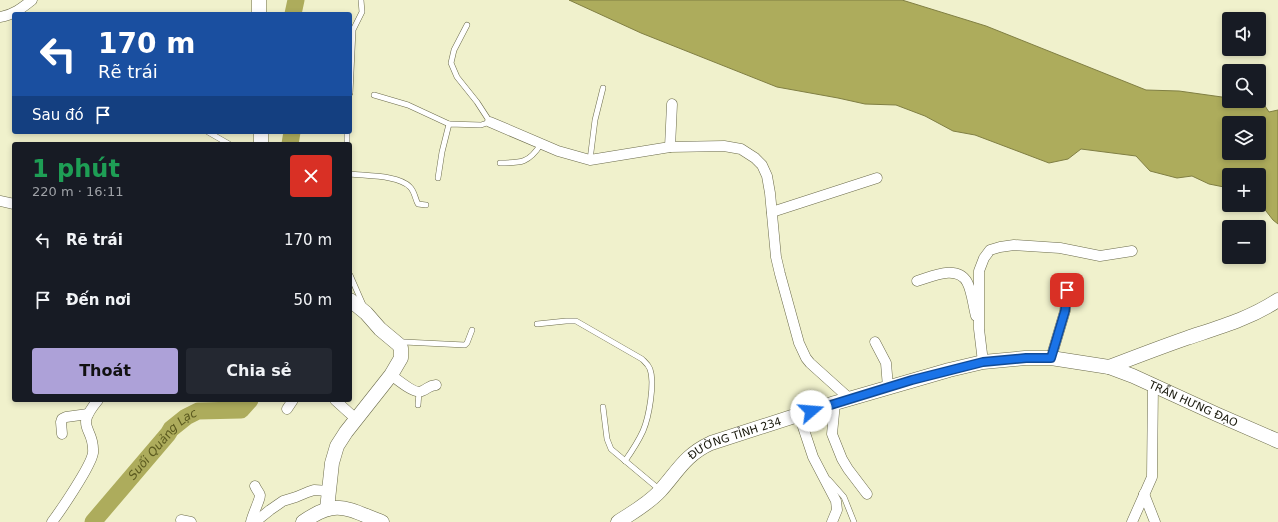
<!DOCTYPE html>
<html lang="vi">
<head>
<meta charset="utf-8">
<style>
  body { margin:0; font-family:"DejaVu Sans",sans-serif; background:#242831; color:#f1f3f6; height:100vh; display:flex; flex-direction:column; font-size:15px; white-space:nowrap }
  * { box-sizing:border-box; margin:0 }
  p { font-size:13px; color:#9ea1a6 }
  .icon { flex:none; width:22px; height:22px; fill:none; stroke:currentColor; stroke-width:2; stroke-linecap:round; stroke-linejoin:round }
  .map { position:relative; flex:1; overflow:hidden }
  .sheet { position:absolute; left:12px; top:142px; width:340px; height:260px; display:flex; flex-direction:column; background:#171b24; border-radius:4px; box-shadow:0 2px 6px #0003 }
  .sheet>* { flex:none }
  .top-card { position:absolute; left:12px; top:12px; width:340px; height:122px; border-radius:4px; box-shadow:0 2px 6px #0003; background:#1a4fa0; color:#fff; overflow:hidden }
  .fabs { position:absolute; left:1222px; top:12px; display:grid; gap:8px }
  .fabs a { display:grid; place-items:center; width:44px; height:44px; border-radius:4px; background:#171b24; box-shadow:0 2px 6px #0003; font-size:20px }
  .pin { position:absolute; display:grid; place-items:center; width:34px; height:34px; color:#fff; margin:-17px; border-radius:8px; box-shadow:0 2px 6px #0006 }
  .me { position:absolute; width:44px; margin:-22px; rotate:72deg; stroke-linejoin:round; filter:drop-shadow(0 0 3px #0008) }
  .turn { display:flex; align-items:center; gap:14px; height:84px; padding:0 20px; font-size:18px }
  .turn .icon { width:52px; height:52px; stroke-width:2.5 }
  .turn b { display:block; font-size:28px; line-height:34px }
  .then { display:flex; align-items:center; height:38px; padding:0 20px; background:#0003; gap:8px; font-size:15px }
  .round { display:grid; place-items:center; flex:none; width:42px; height:42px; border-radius:4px; background:#242831 }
  .head { display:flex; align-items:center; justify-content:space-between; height:68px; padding:0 20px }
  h1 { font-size:24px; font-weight:600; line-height:30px; color:#1e9e55 }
  .button { display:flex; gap:8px; margin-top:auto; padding:8px 20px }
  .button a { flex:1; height:46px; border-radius:4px; background:#ada1d8; color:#111; font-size:16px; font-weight:600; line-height:46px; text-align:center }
  .button a+a { background:#242831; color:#f1f3f6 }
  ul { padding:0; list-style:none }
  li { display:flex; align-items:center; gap:12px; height:60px; padding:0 20px }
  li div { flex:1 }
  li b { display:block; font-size:15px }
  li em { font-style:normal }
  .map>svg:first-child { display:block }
  .water { fill:#adac5c; stroke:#807f43; fill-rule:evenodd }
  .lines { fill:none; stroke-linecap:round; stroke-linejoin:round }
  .river { stroke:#adac5c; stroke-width:17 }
  .lane-casing { stroke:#6b6b4b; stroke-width:6 }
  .street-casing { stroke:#6b6b4b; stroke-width:11 }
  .secondary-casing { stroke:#6b6b4b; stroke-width:15 }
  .lane { stroke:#fff; stroke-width:5 }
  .street { stroke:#fff; stroke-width:10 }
  .secondary { stroke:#fff; stroke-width:14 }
  .route-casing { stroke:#114b97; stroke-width:10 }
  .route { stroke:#1a73e8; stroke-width:7 }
  .labels { text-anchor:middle; stroke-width:4; stroke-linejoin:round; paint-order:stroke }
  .street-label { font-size:11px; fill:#17170a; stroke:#fff }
  .water-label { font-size:12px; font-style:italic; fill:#5b5a1f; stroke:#fff }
</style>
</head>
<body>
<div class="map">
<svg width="1278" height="522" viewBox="0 0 1278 522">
  <rect width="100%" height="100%" fill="#f0f1cc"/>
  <!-- water -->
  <path class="water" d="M569,0H902L986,26L1146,90L1179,91L1229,98V101H1250L1263,103L1269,112L1278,110V224L1273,220L1259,202V175H1229V188L1209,184L1192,176L1177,178L1150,171L1136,156L1081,149L1068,159L1049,163L975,135L953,131L925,116L896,105L865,104L838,98L777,87L641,33ZM1229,123H1259V153H1229Z"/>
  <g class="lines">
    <!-- river -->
    <g class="river">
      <path d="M293,14L296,0"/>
      <path d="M290,144L292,132"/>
      <path id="s1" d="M93,522L168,434L171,429L186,417L198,411L241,410L250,400"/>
    </g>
    <!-- lane casing -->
    <g class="lane-casing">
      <g id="lane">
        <path d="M350,93L353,30L362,12L361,0"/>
        <path d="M374,95L408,105L449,124"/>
        <path d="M208,132L229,144"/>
        <path d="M347,144V132"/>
        <path d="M590,160L595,120L603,88"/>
        <path d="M500,163C521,163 529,163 541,144"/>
        <path d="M350,174C366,176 399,175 410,187C415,192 415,199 418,204L426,205"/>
        <path d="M438,178L442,152L449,124L481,125L490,122L477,102L457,77L451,63L454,50L467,25"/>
        <path d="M350,275L364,307"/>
        <path d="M537,324L566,321H576L642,359C645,362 648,364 650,369C655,383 649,417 643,431C638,442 632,451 625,461"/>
        <path d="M399,343L404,342L465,345L467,343L472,330"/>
        <path d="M418,405L419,392"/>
        <path d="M603,407L607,439L611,449L660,490"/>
        <path d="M829,480L844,497L854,522"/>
      </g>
    </g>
    <!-- street casing -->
    <g class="street-casing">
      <g id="street">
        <path d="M0,17C13,15 22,8 32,0"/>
        <path d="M490,122L558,151L590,160L670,147L724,146L741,149L755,158L762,165L767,176L770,193L776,257L780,274L799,343L806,358L810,363L850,399"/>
        <path d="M670,147L672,104"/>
        <path d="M0,201L14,204"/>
        <path d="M772,212L877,178"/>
        <path d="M917,281C931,277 957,264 967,282C972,291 973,305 976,316"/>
        <path d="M875,342L886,363L888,387"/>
        <path d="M1051,358L1065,311L1067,290"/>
        <path d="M983,362L979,329V271L984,258L990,250L1000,247L1014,245L1060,248L1100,256L1132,251"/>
        <path d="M391,375C397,379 415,395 422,391C429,388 428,386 436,385"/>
        <path d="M335,400L356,419"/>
        <path d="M835,403L832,434L842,459L848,469L867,494"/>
        <path d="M287,409L293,400"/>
        <path d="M799,415L813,457L836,501L837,510L832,522"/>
        <path d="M62,434L61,422L62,419L66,417L88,414"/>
        <path d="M1144,494L1155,522"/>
        <path d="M181,520L191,522"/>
        <path d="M52,522C61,510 91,466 93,453C95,426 73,430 98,400"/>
        <path d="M251,522C252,516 261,497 260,495C259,492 256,489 255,486"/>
        <path d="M255,522L270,510L283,501L296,497L308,492L314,490L329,491"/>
        <path d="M1132,522L1152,477L1153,384"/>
      </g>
    </g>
    <!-- secondary casing -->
    <g class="secondary-casing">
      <g id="secondary">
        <path d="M259,14V0"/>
        <path d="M261,132V144"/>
        <path d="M1109,367C1135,357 1161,347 1187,338C1220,327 1249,319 1278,300"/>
        <path d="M327,509L332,463L337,446L346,432L391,375L401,358V348L398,344L380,329L366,313L350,300"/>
        <path d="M303,522C337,498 347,509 382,522"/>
        <path id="s2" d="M618,522C633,512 648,504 660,491C678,471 685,455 711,443L835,403L949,370L983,362L1025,358H1051L1109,367L1133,376L1216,414L1278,441"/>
      </g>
    </g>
    <!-- lane -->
    <use href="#lane" class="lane"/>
    <!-- street -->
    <use href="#street" class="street"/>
    <!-- secondary -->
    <use href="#secondary" class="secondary"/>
  </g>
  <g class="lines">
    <!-- route casing -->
    <g class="route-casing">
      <path id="route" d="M811,411L912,380L983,362L1026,358H1051L1065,311L1067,290"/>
    </g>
    <!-- route -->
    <use href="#route" class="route"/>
  </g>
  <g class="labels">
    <!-- street labels -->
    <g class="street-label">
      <text dy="4" stroke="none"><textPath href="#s2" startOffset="626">TRẦN HƯNG ĐẠO</textPath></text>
      <text dy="4" stroke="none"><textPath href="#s2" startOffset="147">ĐƯỜNG TỈNH 234</textPath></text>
    </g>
    <!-- water labels -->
    <g class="water-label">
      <text dy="4" stroke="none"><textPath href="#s1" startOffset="105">Suối Quảng Lạc</textPath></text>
    </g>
  </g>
</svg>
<div class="fabs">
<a><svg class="icon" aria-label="sound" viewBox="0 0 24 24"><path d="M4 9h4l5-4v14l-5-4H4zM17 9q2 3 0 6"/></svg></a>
<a><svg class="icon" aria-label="search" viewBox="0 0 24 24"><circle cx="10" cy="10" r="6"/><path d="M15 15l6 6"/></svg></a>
<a><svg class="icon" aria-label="layers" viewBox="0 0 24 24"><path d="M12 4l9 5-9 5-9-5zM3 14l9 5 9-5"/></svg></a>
<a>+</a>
<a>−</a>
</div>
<div class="pin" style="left:1067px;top:290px;background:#d93025"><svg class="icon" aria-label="arrive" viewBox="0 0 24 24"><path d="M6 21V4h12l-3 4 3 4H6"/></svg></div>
<svg class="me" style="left:811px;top:411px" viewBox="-20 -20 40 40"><circle r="19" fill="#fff"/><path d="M0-13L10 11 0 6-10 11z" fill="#1a73e8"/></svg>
<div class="top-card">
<div class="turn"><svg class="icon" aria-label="left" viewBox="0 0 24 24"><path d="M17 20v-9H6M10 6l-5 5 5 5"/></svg><div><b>170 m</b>Rẽ trái</div></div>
<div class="then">Sau đó<svg class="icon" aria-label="arrive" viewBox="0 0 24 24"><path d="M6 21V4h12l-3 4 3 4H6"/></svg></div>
</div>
<section class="sheet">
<div class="head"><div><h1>1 phút</h1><p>220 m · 16:11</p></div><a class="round" style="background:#d93025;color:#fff"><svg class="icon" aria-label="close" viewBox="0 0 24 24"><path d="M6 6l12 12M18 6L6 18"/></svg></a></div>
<ul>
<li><svg class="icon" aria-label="left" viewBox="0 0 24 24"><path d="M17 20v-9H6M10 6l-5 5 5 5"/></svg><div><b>Rẽ trái</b></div><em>170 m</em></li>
<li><svg class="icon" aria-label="arrive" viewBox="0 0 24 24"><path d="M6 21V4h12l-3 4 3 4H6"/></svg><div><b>Đến nơi</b></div><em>50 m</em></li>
</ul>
<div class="button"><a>Thoát</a><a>Chia sẻ</a></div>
</section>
</div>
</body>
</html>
